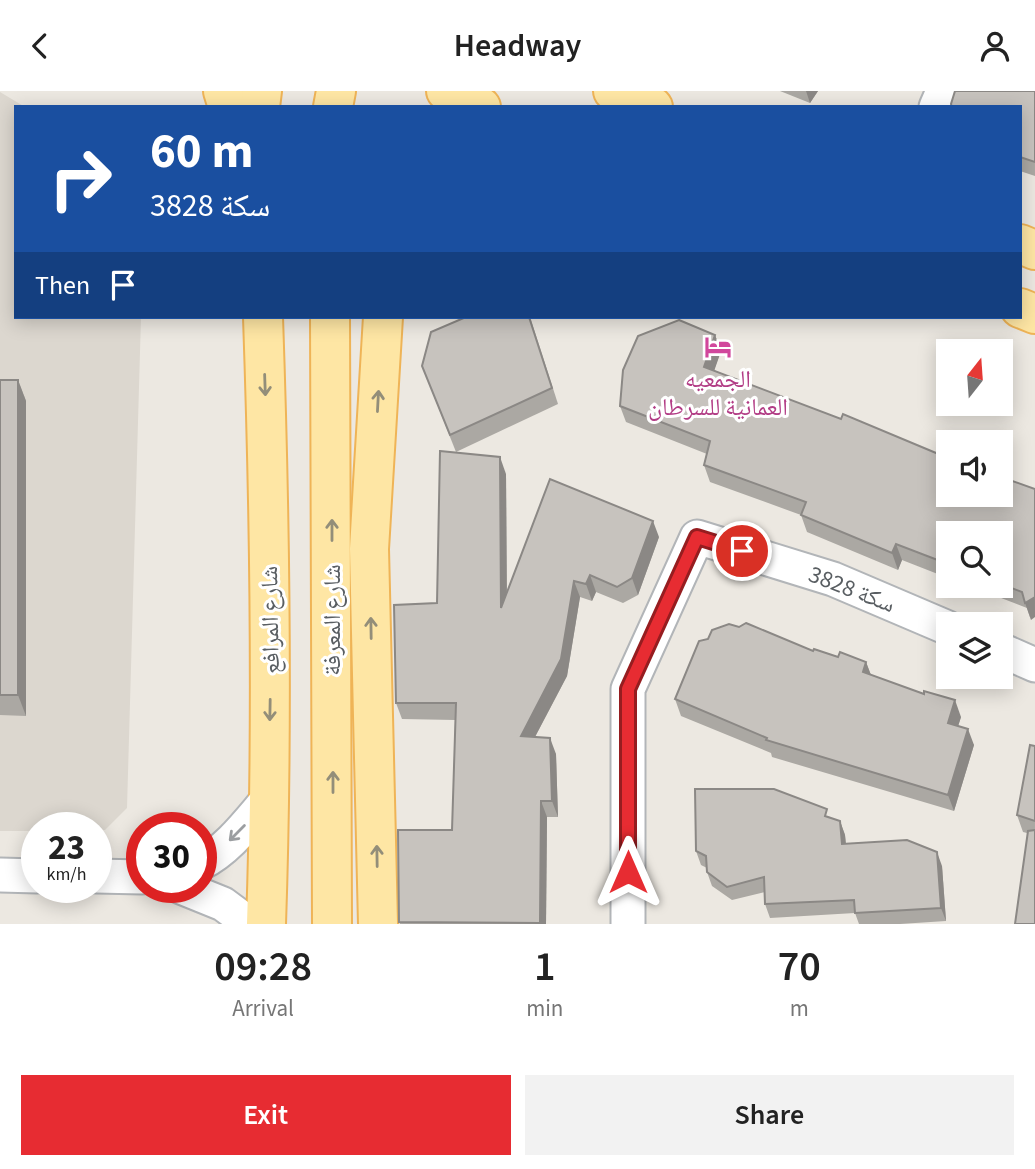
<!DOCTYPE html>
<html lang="en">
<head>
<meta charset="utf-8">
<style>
  body { margin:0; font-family:"Source Sans 3","Noto Naskh Arabic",sans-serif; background:#f2f2f2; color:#222; height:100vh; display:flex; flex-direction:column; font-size:26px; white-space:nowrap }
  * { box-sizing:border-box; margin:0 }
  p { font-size:23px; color:#767676 }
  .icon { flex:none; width:38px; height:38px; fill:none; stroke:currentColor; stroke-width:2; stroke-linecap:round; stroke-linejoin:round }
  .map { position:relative; height:833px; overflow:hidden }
  .drawer { display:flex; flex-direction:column; background:#fff; flex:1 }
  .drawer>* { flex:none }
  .hud { position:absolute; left:14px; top:14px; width:1008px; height:214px; border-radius:0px; box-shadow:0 4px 18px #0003; background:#1a4fa0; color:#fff; overflow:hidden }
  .needle { width:46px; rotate:17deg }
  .fabs { position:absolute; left:936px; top:248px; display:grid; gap:14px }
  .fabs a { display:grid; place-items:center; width:77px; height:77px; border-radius:0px; background:#fff; box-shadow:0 4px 18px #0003; font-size:35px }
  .speed { position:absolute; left:21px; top:721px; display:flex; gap:14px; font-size:35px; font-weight:700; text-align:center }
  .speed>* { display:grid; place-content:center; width:91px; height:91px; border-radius:50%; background:#fff; box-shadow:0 4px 18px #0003; line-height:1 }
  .speed small { font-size:18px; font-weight:400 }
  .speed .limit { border:10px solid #d22; background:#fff; color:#111 }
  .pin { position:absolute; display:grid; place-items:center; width:60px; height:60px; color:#fff; margin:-30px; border:4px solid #fff; border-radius:50%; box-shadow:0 2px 7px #0007 }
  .me { position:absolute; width:77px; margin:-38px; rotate:0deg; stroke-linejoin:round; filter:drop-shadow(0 0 5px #0008) }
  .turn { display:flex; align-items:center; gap:24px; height:147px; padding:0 21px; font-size:32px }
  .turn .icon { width:91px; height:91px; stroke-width:2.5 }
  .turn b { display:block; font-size:49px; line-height:60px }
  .then { display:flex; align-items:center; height:66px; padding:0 21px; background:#0003; gap:14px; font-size:26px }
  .eta { display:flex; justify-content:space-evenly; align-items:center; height:119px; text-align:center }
  .eta b { font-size:42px; font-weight:600; line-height:49px }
  .button { display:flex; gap:14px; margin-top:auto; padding:14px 21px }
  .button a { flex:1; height:80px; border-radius:0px; background:#e72c32; color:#fff; font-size:28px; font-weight:600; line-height:80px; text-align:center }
  .button a+a { background:#f2f2f2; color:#222 }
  header { display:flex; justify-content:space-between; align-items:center; height:91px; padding:0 21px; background:#fff; font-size:32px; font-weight:600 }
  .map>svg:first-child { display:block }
  .education { fill:#dcd7cf }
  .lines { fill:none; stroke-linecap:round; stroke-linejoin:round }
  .street-casing { stroke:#b2b5b8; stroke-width:37 }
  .primary-casing { stroke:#efb457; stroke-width:42 }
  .street { stroke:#fff; stroke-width:33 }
  .primary { stroke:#fee6a4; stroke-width:38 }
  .wall { fill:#aba8a3 }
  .shaded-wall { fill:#8b8885 }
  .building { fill:#c7c3be; stroke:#8b8885; stroke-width:2 }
  .oneway { stroke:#938e79 }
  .oneway2 { stroke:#9b9ea1 }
  .route-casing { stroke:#961d20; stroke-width:18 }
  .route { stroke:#e72c32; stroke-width:12 }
  .labels { text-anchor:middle; stroke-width:6; stroke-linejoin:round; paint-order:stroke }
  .hotel-label { font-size:24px; fill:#b23c85; stroke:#fff }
  .street-label { font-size:24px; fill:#595e62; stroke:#fff }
</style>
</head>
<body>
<header><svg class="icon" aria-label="back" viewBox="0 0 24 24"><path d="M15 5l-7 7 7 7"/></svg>Headway<svg class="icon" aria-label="person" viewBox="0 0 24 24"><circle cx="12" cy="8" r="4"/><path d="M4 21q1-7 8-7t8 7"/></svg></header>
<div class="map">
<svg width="1035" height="833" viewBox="0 0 1035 833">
  <rect width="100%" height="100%" fill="#ece8e1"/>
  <!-- education -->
  <path class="education" d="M0,1L25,16H16V226H141L127,717L105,739H96V737H37V740H0Z"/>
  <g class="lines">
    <!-- street casing -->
    <g class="street-casing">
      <g id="street">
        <path d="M936,16L943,0"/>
        <path d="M1001,559L1035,574"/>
        <path d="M201,772C228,759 249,730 269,707"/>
        <path d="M0,784L37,785"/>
        <path d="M96,785L142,786"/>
        <path d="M181,796L223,813L250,833"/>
        <path d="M628,833V598L697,446L833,488L948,537"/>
      </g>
    </g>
    <!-- primary casing -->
    <g class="primary-casing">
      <g id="primary">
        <path d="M223,0L228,16"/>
        <path d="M446,0L481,16"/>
        <path d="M613,0L653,16"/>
        <path d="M260,16L262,0"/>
        <path d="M333,16L336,0"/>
        <path d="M1020,153L1035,159"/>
        <path d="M1020,217L1035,223"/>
        <path d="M263,226C270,428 273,631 266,833"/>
        <path d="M330,226L332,833"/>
        <path d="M378,833L369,458L383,226"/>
      </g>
    </g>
    <!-- street -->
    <use href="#street" class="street"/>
    <!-- primary -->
    <use href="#primary" class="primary"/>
  </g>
  <!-- wall -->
  <g class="wall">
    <path d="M780,0H818L810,12Z"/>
    <path d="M1035,0V85L1020,80V16Z"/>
    <path d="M530,226L558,313L456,361L422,275Z"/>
    <path d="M715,244L721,260L714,279L1001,404L1031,529L1027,517L970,495H1001V443H948V487L902,469L898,479L807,441L801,424L710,391L704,374L707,363L626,331L620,315Z"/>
    <path d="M0,289H18L26,310V625L0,624Z"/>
    <path d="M506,383L507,502L659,446L638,504L623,512L596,501L592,510L580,506L567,585L535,646L556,663L558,726H547L546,833H400L399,831L452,739L455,629L402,628L396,612L437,512Z"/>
    <path d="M813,560L838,566L866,571L871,584L961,626L958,635L974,654L954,720L772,666L771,662L681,625L675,608Z"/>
    <path d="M1035,655V833L1027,742L1023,741L1017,724Z"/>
    <path d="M830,727L840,730L845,744L846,753L942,775L946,830L900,833H859L855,822L770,827L765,813V801L732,809L712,795L707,781V777L701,774L696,760Z"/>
  </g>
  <!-- shaded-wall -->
  <g class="shaded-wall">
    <path d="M806,0H818L810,12Z"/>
    <path d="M715,244L721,260L710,292L704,276Z"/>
    <path d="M18,289L26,310V625L18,604Z"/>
    <path d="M500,366L506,383L507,534L501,517Z"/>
    <path d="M653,430L659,446L638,504L632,487Z"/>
    <path d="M896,453L902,469L898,479L892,462Z"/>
    <path d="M590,484L596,501L592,510L586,493Z"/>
    <path d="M574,490L580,506L567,585L527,661L521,645Z"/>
    <path d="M1035,506V526L1031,529L1025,512Z"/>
    <path d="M866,571L872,587L863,581Z"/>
    <path d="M955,609L961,626L954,648L948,632Z"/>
    <path d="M968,638L974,654L954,720L948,704Z"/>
    <path d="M550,647L556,663L558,726L552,710Z"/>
    <path d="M541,710L547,726L546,833H540V832Z"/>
    <path d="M840,730L845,744L847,767L842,753Z"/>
    <path d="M937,761L942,775L946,830L941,817Z"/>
  </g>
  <!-- building -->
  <g class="building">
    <path d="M955,0H1035V71L1020,66V16H952L951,13Z"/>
    <path d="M466,226H529L552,297L450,344L422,275L431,241Z"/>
    <path d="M679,229L715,244L704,276L841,328L843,323L948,367V404H1001V386L1035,398V506L1025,512L1022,501L1001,493V443H948V473L896,453L892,462L801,424L806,411L704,374L710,350L620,315L623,279L638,245Z"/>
    <rect x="0" y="289" width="18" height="315"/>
    <path d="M440,360L500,366L501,517L550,388L653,430L632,487L617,496L590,484L586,493L574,490L561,568L521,645L550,647L552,710H541L540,832L399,831L398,739H452L456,612H396L394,514L437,512Z"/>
    <path d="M746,532L813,560L814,558L838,566L840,561L866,571L863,581L924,603V600L955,609L948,632L968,638L948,704L766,649L767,647L675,608L699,550L708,548L712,539L729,533L739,536Z"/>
    <path d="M1030,654L1035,655V730L1017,724Z"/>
    <path d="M695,698H774L827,718L825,725L840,730L842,753L907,749L937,761L941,817L855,822L854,809L765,813L764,786L727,796L707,781L706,765L696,760Z"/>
    <path d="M1035,739V833H1015L1028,740Z"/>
  </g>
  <!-- one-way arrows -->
  <defs><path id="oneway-shaft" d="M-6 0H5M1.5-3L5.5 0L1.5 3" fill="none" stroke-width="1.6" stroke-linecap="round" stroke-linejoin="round" transform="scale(1.75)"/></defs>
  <g class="oneway">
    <use href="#oneway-shaft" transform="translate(265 294) rotate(88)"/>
    <use href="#oneway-shaft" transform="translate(378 310) rotate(-87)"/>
    <use href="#oneway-shaft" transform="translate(332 439) rotate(-90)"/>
    <use href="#oneway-shaft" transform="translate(371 537) rotate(-91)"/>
    <use href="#oneway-shaft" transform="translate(270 619) rotate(91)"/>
    <use href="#oneway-shaft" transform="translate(333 691) rotate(-90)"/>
    <use href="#oneway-shaft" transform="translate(377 765) rotate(-91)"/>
  </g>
  <use class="oneway2" href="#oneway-shaft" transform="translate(237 742) rotate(135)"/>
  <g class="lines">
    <!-- route casing -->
    <g class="route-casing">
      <path id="route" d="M628,781V598L697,446L742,460"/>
    </g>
    <!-- route -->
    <use href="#route" class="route"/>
  </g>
  <!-- icons -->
  <defs>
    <g id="hotel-bare" transform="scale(2.1)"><path d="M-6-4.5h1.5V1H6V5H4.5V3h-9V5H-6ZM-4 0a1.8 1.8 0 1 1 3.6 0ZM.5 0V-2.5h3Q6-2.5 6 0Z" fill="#d1479c" stroke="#fff" stroke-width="2.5" paint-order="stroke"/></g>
  </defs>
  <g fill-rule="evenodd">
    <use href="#hotel-bare" x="718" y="256"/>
  </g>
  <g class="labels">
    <!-- hotel labels -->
    <g class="hotel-label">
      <text x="718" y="296">الجمعيه<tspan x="718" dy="28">العمانية للسرطان</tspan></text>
    </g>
    <!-- street labels -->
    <g class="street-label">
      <text transform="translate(852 498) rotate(21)" y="8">سكة 3828</text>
      <text transform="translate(270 529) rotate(-91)" y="8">شارع المرافع</text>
      <text transform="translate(332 529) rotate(-90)" y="8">شارع المعرفة</text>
    </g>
  </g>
</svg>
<div class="fabs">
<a><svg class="needle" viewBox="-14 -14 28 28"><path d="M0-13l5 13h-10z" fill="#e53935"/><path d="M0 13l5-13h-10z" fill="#767676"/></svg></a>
<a><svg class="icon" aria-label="sound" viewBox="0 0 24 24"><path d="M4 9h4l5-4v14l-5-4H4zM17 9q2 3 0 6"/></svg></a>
<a><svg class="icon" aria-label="search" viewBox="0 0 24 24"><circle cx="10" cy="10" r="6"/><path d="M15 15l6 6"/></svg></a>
<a><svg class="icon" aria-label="layers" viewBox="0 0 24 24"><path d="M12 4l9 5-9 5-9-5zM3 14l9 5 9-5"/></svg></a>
</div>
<div class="speed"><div>23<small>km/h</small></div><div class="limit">30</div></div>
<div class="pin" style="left:742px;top:460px;background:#d93025"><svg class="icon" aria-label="arrive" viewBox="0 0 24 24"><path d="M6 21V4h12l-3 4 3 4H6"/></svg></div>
<svg class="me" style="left:628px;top:781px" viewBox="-20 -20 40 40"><path d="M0-17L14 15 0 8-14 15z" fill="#e72c32" stroke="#fff" stroke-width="4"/></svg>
<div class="hud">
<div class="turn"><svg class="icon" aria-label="right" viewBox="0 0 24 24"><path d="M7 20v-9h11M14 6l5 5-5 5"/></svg><div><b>60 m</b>سكة 3828</div></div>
<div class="then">Then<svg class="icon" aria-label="arrive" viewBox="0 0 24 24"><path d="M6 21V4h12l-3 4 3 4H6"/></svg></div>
</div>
</div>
<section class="drawer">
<div class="eta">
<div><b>09:28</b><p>Arrival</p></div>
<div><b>1</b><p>min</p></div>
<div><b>70</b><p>m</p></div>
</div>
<div class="button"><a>Exit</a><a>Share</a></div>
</section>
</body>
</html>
